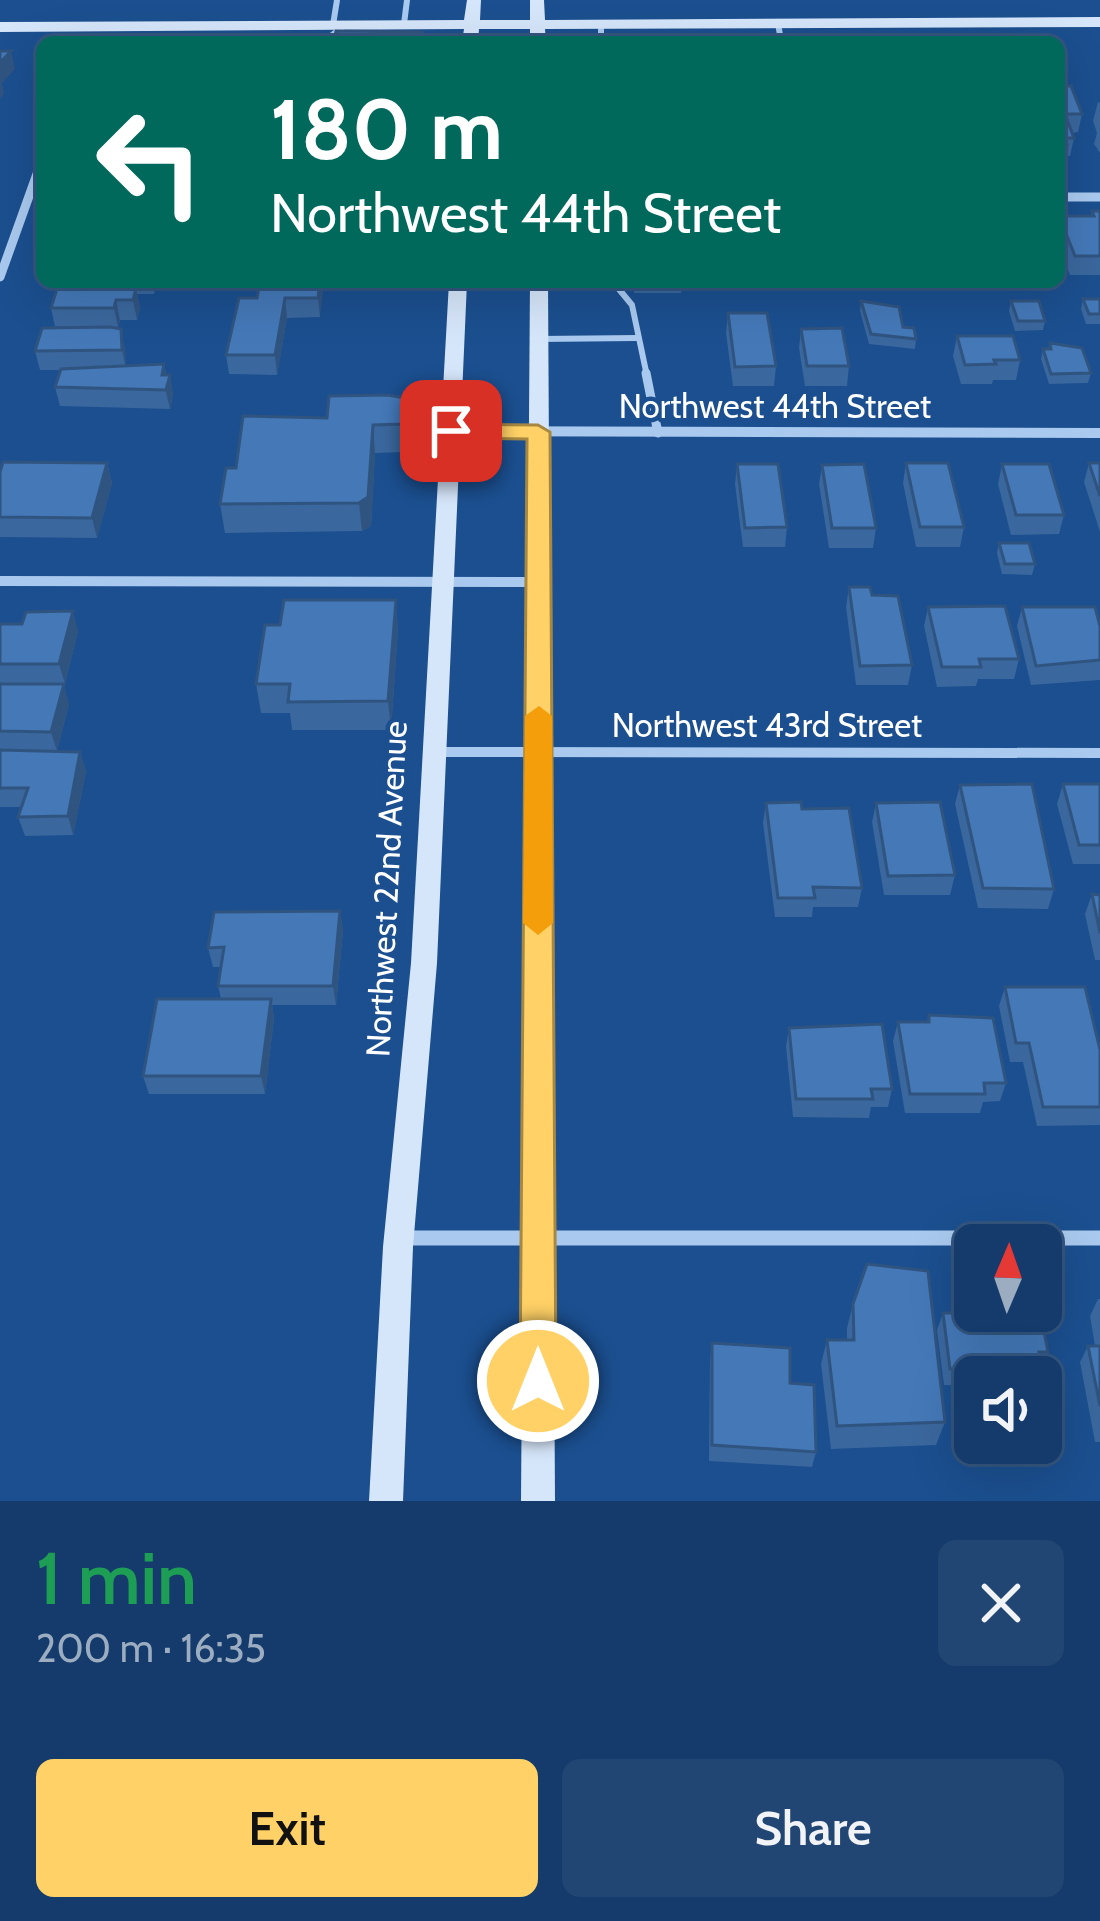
<!DOCTYPE html>
<html lang="en">
<head>
<meta charset="utf-8">
<style>
  body { margin:0; font-family:Cabin,sans-serif; background:#214673; color:#f1f3f6; height:100vh; display:flex; flex-direction:column; font-size:45px; white-space:nowrap }
  * { box-sizing:border-box; margin:0 }
  p { font-size:39px; color:#9dadc1 }
  .icon { flex:none; width:66px; height:66px; fill:none; stroke:currentColor; stroke-width:2; stroke-linecap:round; stroke-linejoin:round }
  .map { position:relative; height:1501px; overflow:hidden }
  .side { display:flex; flex-direction:column; background:#143b6b; flex:1 }
  .side>* { flex:none }
  .guide { position:absolute; left:36px; top:36px; width:1029px; height:252px; border-radius:18px; box-shadow:0 12px 48px #0002,0 0 0 3px #33557e; background:#00695c; color:#fff; overflow:hidden }
  .needle { width:78px; rotate:2deg }
  .tools { position:absolute; left:954px; top:1224px; display:grid; gap:24px }
  .tools a { display:grid; place-items:center; width:108px; height:108px; border-radius:18px; background:#143b6b; box-shadow:0 12px 48px #0002,0 0 0 3px #33557e; font-size:60px }
  .pin { position:absolute; display:grid; place-items:center; width:102px; height:102px; color:#fff; margin:-51px; border-radius:24px; box-shadow:0 6px 18px #0006 }
  .me { position:absolute; width:132px; margin:-66px; rotate:0deg; stroke-linejoin:round; filter:drop-shadow(0 0 9px #0008) }
  .turn { display:flex; align-items:center; gap:42px; height:252px; padding:0 36px; font-size:54px }
  .turn .icon { width:156px; height:156px; stroke-width:2.5 }
  .turn b { display:block; font-size:84px; line-height:102px }
  .round { display:grid; place-items:center; flex:none; width:126px; height:126px; border-radius:18px; background:#214673 }
  .head { display:flex; align-items:center; justify-content:space-between; height:204px; padding:0 36px }
  h1 { font-size:72px; font-weight:600; line-height:90px; color:#1e9e55 }
  .cta { display:flex; gap:24px; margin-top:auto; padding:24px 36px }
  .cta a { flex:1; height:138px; border-radius:18px; background:#ffd166; color:#111; font-size:48px; font-weight:600; line-height:138px; text-align:center }
  .cta a+a { background:#214673; color:#f1f3f6 }
  .map>svg:first-child { display:block }
  .lines { fill:none; stroke-linecap:round; stroke-linejoin:round }
  .lane-far1 { stroke:#a9c9ee; stroke-width:6 }
  .lane { stroke:#a9c9ee; stroke-width:9 }
  .street-far2 { stroke:#a9c9ee; stroke-width:9 }
  .street-far1 { stroke:#a9c9ee; stroke-width:10 }
  .street { stroke:#a9c9ee; stroke-width:15 }
  .secondary { fill:#d6e6fa; fill-rule:evenodd }
  .wall { fill:#3a679d }
  .shaded-wall { fill:#305480 }
  .building { fill:#4478b7; stroke:#305480; stroke-width:3 }
  .route { fill:#ffd166; stroke:#a68842; stroke-width:3 }
  .slow { fill:#f59e0b }
  .labels { text-anchor:middle; stroke-width:9; stroke-linejoin:round; paint-order:stroke }
  .street-label { font-size:33px; fill:#fff; stroke:#1b4f8f }
</style>
</head>
<body>
<div class="map">
<svg width="1100" height="1501" viewBox="0 0 1100 1501">
  <rect width="100%" height="100%" fill="#1b4f8f"/>
  <g class="lines">
    <!-- lane-far1 -->
    <g class="lane-far1">
      <path d="M601,23V41"/>
      <path d="M778,23L781,41"/>
      <path d="M404,24L407,0"/>
      <path d="M333,25L337,0"/>
      <path d="M323,42L345,25"/>
      <path d="M613,282L632,305L647,376"/>
      <path d="M539,339L637,338"/>
    </g>
    <!-- lane -->
    <path class="lane" d="M646,373L658,433"/>
    <!-- street-far2 -->
    <g class="street-far2">
      <path d="M1059,197H1100"/>
      <path d="M0,277L42,160"/>
    </g>
    <!-- street-far1 -->
    <g class="street-far1">
      <path d="M451,431L1100,433"/>
      <path d="M0,581L539,582"/>
      <path d="M434,752L1100,753"/>
    </g>
    <!-- street -->
    <path class="street" d="M399,1238H1100"/>
    <!-- secondary -->
    <g class="secondary">
      <path d="M467,0H481L480,20H530V0H544L545,20L1100,17V27L545,29L546,42H530V29H479L478,42H462L464,29L0,32V22L464,20Z"/>
      <path d="M449,282H467L437,963L413,1247L403,1501H369L383,1247L411,963Z"/>
      <path d="M530,282H548L555,1501H521Z"/>
    </g>
  </g>
  <!-- wall -->
  <g class="wall">
    <path d="M1059,86L1082,114L1078,132L1072,133L1074,138L1070,156H1064L1063,162L1059,163Z"/>
    <path d="M1098,102L1100,103V153L1094,144L1097,133L1093,121Z"/>
    <path d="M1092,211H1100V275H1070L1059,245V216H1091Z"/>
    <path d="M59,282H157L154,294H137L140,308L137,320H120L118,327H55L51,308Z"/>
    <path d="M320,282V317L287,318L277,375L229,374L226,355L257,298Z"/>
    <path d="M634,282H682L681,293H634Z"/>
    <path d="M1013,282H1058L1014,287Z"/>
    <path d="M1083,299H1100V324H1086L1081,309Z"/>
    <path d="M861,301L903,327L916,339L915,349L869,344L860,311Z"/>
    <path d="M1011,301L1045,321L1043,330L1015,331L1009,311Z"/>
    <path d="M728,313L776,366L774,386H733L726,333Z"/>
    <path d="M121,329L126,366L164,364L166,375H170L173,395L170,409L60,406L55,387L60,370H40L35,351Z"/>
    <path d="M801,329L849,366L847,386H805L799,348Z"/>
    <path d="M957,336L1020,360L1016,380H993L992,384H961L953,356Z"/>
    <path d="M1050,343L1091,373L1088,383L1049,384L1041,359L1043,349H1048Z"/>
    <path d="M405,398L407,426L405,452L375,453L371,526L362,531L225,533L220,504L236,468L327,418Z"/>
    <path d="M107,463L112,483L97,538L0,537V472Z"/>
    <path d="M906,463L964,527L960,547H916L903,483Z"/>
    <path d="M1089,463H1100V532L1084,482Z"/>
    <path d="M737,464L787,527L785,547H743L735,484Z"/>
    <path d="M1002,464L1064,515L1059,534L1011,535L998,484Z"/>
    <path d="M822,465L876,528L873,548H829L819,484Z"/>
    <path d="M999,543L1035,564L1032,575L1002,574L997,553Z"/>
    <path d="M849,587L872,595L912,665L908,685H856L846,607Z"/>
    <path d="M928,607L1019,659L1014,679H978L976,686L937,687L924,626Z"/>
    <path d="M1022,607L1100,626V680L1031,685L1017,626Z"/>
    <path d="M0,624L78,631L65,684L0,683Z"/>
    <path d="M398,628L391,730H292L290,713H261L256,684Z"/>
    <path d="M0,684L69,704L57,751L80,752L86,772L73,835L25,836L18,817L21,807H0Z"/>
    <path d="M1063,784H1100V864H1073L1057,804Z"/>
    <path d="M960,785L1054,889L1048,909L978,908L955,804Z"/>
    <path d="M766,803L802,809L862,888L858,907H813L812,917H775L763,823Z"/>
    <path d="M876,803L955,875L950,895H884L872,822Z"/>
    <path d="M1092,894L1100,895V960H1095L1085,914Z"/>
    <path d="M340,911L343,930L336,1005H272L274,1018L265,1094H149L143,1076L221,999L218,986L221,967H213L208,948Z"/>
    <path d="M1005,987L1100,1050V1125L1037,1126L1023,1062H1010L999,1006Z"/>
    <path d="M929,1015L1006,1083L1000,1101L983,1102L980,1113H905L893,1041L898,1022H927Z"/>
    <path d="M789,1028L892,1089L888,1107H871L869,1118L793,1117L786,1046Z"/>
    <path d="M968,1296L1048,1352L1042,1366L1047,1398L1041,1412V1377H975V1414H957L953,1385H944L937,1330L943,1313H962Z"/>
    <path d="M1098,1299H1100V1442H1095L1080,1362L1088,1346H1095L1090,1316Z"/>
    <path d="M853,1304L945,1422L936,1445L831,1449L821,1364L827,1340H847V1328Z"/>
    <path d="M712,1343L816,1452L812,1467L709,1461L710,1360Z"/>
  </g>
  <!-- shaded-wall -->
  <g class="shaded-wall">
    <path d="M11,51L15,69L2,83L4,94L0,99V63Z"/>
    <path d="M320,282H324L320,317L318,298Z"/>
    <path d="M136,289L140,308L137,320L133,300Z"/>
    <path d="M285,298L287,318L277,375L275,355Z"/>
    <path d="M116,300L120,320L118,327L114,308Z"/>
    <path d="M121,329L125,348L126,369L122,350Z"/>
    <path d="M164,364L168,383L170,375L173,395L170,409L162,375Z"/>
    <path d="M405,398L407,426L405,452L403,424Z"/>
    <path d="M373,425L375,453L371,526L362,531L359,503Z"/>
    <path d="M107,463L112,483L97,538L92,518Z"/>
    <path d="M396,600L398,628L391,730L388,701Z"/>
    <path d="M73,611L78,631L65,684L59,664Z"/>
    <path d="M64,684L69,704L57,751L51,732Z"/>
    <path d="M80,752L86,772L73,835L68,816Z"/>
    <path d="M340,911L343,930L336,1005L333,986Z"/>
    <path d="M271,999L274,1018L265,1094L261,1076Z"/>
  </g>
  <!-- building -->
  <g class="building">
    <path d="M336,31L422,32L420,42H334Z"/>
    <path d="M874,39L915,42H916H875Z"/>
    <path d="M0,51H11L0,63Z"/>
    <path d="M1059,86H1071L1082,114H1065L1074,138H1065L1067,144H1059Z"/>
    <path d="M1092,211H1100V256H1075L1059,216H1094Z"/>
    <path d="M59,282H68L136,289L133,300H116L114,308H51Z"/>
    <path d="M260,282H320L318,298H285L275,355H226L239,298H257Z"/>
    <path d="M1083,299H1100V314H1089Z"/>
    <path d="M861,301L899,307L903,327L914,328L916,339L871,334Z"/>
    <path d="M1011,301H1039L1045,321H1018Z"/>
    <path d="M728,313H767L776,366L735,367Z"/>
    <path d="M111,327L121,329L122,350L35,351L42,328Z"/>
    <path d="M842,328L849,366H807L801,329Z"/>
    <path d="M957,336H1013L1020,360H994L996,364L965,365Z"/>
    <path d="M1050,343L1082,348L1091,373L1051,374L1043,349H1051Z"/>
    <path d="M164,364L162,375H170L166,390L55,387L61,369Z"/>
    <path d="M388,395L405,398L403,424L373,425L368,497L359,503L220,504L226,468H236L243,416L327,418L329,396Z"/>
    <path d="M3,462L107,463L92,518L0,517V472Z"/>
    <path d="M906,463H948L964,527H920Z"/>
    <path d="M1089,463H1100V496Z"/>
    <path d="M737,464H778L787,527L745,528Z"/>
    <path d="M864,464L876,528H832L822,465Z"/>
    <path d="M1002,464H1049L1064,515H1016Z"/>
    <path d="M999,543H1029L1035,564H1005Z"/>
    <path d="M849,587H870L872,595L898,596L912,665L860,666Z"/>
    <path d="M284,600H396L388,701L288,702L290,684H256L265,625H280Z"/>
    <path d="M1005,606L1019,659H979L981,667H942L928,607Z"/>
    <path d="M1022,607H1095L1100,626V660L1036,666Z"/>
    <path d="M73,611L59,664H0V624H22L26,612Z"/>
    <path d="M0,684H64L51,732L0,731Z"/>
    <path d="M0,750L80,752L68,816L18,817L28,788H0Z"/>
    <path d="M1032,784L1054,889L983,888L960,785Z"/>
    <path d="M1063,784H1100V845H1079Z"/>
    <path d="M801,802L802,809L849,808L862,888L813,887L815,898H778L766,803Z"/>
    <path d="M940,802L955,875L888,876L876,803Z"/>
    <path d="M1092,894L1100,895V933Z"/>
    <path d="M340,911L333,986H218L224,947L208,948L214,912Z"/>
    <path d="M1005,987H1085L1100,1050V1107H1043L1029,1043H1016Z"/>
    <path d="M157,999H271L261,1076H143Z"/>
    <path d="M929,1015L993,1018L1006,1083H984L985,1094H910L898,1022H929Z"/>
    <path d="M882,1024L892,1089H871L873,1099H796L789,1028Z"/>
    <path d="M867,1264L928,1271L945,1422L837,1426L827,1340H854L853,1304Z"/>
    <path d="M968,1296H975V1311H1040L1048,1352H1039L1047,1398H1041V1377H975V1398H963L959,1369H950L943,1313H970Z"/>
    <path d="M712,1343L790,1348V1383L814,1385L816,1452L712,1445Z"/>
    <path d="M1088,1346H1100V1406Z"/>
  </g>
  <!-- route -->
  <path class="route" d="M538,425L550,432L556,1381L550,1393L538,1398L525,1393L520,1381L527,439L451,438L439,431L451,424Z"/>
  <!-- slow -->
  <path class="slow" d="M539,706L552,716L553,923L538,935L523,923L525,716Z"/>
  <g class="labels">
    <!-- street labels -->
    <g class="street-label">
      <text x="775" y="418">Northwest 44th Street</text>
      <text x="767" y="737">Northwest 43rd Street</text>
      <text transform="translate(386 889) rotate(-87)" y="12">Northwest 22nd Avenue</text>
    </g>
  </g>
</svg>
<div class="tools">
<a><svg class="needle" viewBox="-14 -14 28 28"><path d="M0-13l5 13h-10z" fill="#e53935"/><path d="M0 13l5-13h-10z" fill="#9dadc1"/></svg></a>
<a><svg class="icon" aria-label="sound" viewBox="0 0 24 24"><path d="M4 9h4l5-4v14l-5-4H4zM17 9q2 3 0 6"/></svg></a>
</div>
<div class="pin" style="left:451px;top:431px;background:#d93025"><svg class="icon" aria-label="arrive" viewBox="0 0 24 24"><path d="M6 21V4h12l-3 4 3 4H6"/></svg></div>
<svg class="me" style="left:538px;top:1381px" viewBox="-20 -20 40 40"><circle r="17" fill="#ffd166" stroke="#fff" stroke-width="3"/><path d="M0-11L8 9 0 5-8 9z" fill="#fff"/></svg>
<div class="guide">
<div class="turn"><svg class="icon" aria-label="left" viewBox="0 0 24 24"><path d="M17 20v-9H6M10 6l-5 5 5 5"/></svg><div><b>180 m</b>Northwest 44th Street</div></div>
</div>
</div>
<section class="side">
<div class="head"><div><h1>1 min</h1><p>200 m · 16:35</p></div><a class="round"><svg class="icon" aria-label="close" viewBox="0 0 24 24"><path d="M6 6l12 12M18 6L6 18"/></svg></a></div>
<div class="cta"><a>Exit</a><a>Share</a></div>
</section>
</body>
</html>
